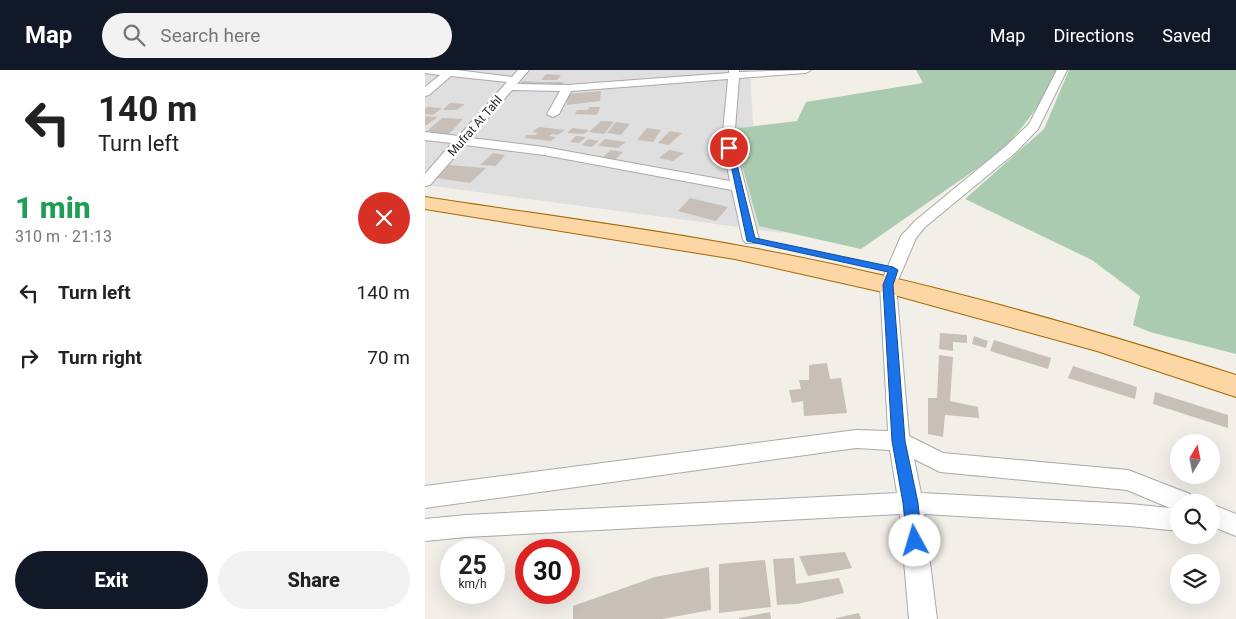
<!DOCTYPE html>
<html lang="en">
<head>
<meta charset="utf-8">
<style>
  body { margin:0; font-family:Roboto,sans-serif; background:#f2f2f2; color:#222; height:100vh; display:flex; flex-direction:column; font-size:19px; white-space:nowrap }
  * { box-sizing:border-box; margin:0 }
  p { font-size:16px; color:#767676 }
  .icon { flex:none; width:28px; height:28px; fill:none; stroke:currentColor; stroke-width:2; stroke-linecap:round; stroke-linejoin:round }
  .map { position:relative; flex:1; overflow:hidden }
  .details { display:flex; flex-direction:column; background:#fff; width:425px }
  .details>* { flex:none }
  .banner { background:#fff; color:#222; overflow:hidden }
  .needle { width:32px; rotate:10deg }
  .controls { position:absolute; left:745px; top:364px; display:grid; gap:10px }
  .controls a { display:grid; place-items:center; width:50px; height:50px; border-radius:50%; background:#fff; box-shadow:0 5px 20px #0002; font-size:25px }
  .speed { position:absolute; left:15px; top:469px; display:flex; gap:10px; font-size:25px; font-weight:700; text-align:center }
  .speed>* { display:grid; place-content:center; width:65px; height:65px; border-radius:50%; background:#fff; box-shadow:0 5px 20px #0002; line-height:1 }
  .speed small { font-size:12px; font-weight:400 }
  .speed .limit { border:8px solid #d22; background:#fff; color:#111 }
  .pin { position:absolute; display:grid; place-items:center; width:42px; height:42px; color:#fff; margin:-21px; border:2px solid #fff; border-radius:50%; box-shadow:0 1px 5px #0007 }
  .me { position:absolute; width:55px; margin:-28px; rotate:354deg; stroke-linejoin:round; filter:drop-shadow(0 0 4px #0008) }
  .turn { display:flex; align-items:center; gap:18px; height:105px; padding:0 15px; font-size:22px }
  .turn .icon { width:65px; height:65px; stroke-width:2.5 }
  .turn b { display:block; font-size:35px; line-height:42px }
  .round { display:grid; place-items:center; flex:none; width:52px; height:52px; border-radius:26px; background:#f2f2f2 }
  .overview { display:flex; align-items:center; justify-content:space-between; height:85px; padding:0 15px }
  h1 { font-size:30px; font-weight:800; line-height:38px; color:#1e9e55 }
  .cta { display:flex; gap:10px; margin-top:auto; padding:10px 15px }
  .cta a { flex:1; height:58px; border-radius:30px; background:#111827; color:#fff; font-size:20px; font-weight:800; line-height:58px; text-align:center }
  .cta a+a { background:#f2f2f2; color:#222 }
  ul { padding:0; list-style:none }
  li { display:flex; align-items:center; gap:15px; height:65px; padding:0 15px }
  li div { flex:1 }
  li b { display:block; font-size:19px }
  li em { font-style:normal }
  header { display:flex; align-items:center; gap:30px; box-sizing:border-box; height:70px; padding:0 25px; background:#111827; color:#fff }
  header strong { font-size:24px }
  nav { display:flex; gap:28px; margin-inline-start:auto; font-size:18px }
  .search { width:350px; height:45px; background:#f2f2f2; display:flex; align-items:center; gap:12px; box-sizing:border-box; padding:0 18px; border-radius:28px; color:#767676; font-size:19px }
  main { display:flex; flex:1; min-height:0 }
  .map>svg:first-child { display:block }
  .residential { fill:#e0dfdf }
  .cemetery { fill:#aacbaf }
  .building { fill:#c7bfb8 }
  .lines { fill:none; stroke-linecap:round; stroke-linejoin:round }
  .street-casing { stroke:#a9a9a9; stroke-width:2 }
  .primary-casing { stroke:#a06b00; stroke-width:2 }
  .street { fill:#fff; fill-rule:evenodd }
  .primary { fill:#fcd6a4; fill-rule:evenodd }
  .route { fill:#1a73e8; stroke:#114b97 }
  .labels { text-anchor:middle; stroke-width:5; stroke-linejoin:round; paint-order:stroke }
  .far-street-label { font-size:12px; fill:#222; stroke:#fff }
</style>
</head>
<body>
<header>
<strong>Map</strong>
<div class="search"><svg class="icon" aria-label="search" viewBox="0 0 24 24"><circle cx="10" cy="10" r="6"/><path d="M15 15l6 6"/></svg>Search here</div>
<nav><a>Map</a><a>Directions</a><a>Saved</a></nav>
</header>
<main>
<section class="details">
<div class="banner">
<div class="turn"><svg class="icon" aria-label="left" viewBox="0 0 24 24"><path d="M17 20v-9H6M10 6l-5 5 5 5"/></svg><div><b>140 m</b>Turn left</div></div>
</div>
<div class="overview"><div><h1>1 min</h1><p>310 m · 21:13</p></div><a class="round" style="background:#d93025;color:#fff"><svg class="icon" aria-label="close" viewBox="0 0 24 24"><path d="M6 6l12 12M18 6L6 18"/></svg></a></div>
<ul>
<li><svg class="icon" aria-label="left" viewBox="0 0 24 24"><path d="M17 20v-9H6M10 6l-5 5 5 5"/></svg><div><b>Turn left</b></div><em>140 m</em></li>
<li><svg class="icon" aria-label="right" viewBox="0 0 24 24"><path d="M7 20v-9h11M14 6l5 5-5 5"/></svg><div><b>Turn right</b></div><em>70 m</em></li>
</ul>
<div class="cta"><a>Exit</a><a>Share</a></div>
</section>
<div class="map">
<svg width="811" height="549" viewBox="0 0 811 549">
  <rect width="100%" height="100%" fill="#f2efe9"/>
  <!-- residential -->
  <path class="residential" d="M0,0H325L329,70L358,163L0,115Z"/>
  <!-- cemetery -->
  <g class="cemetery">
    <path d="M491,0H632C623,27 591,68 570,86L436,179L334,156L307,59L372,51L381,32L498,13Z"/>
    <path d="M644,0H811V284L725,262L708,255L715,226L667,190L540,129L619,59Z"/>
  </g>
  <!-- building -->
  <g class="building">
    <path d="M121,4L136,5L132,10H116Z"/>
    <path d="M98,11L115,12H139L137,15H93Z"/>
    <path d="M176,21L175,31L142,35L141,24Z"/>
    <path d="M25,33L40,34L32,40H18Z"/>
    <path d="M4,37L17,38L8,45L0,44V38Z"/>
    <path d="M165,37H175L172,45L150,44L152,40H162Z"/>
    <path d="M0,46L13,47L0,56Z"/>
    <path d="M17,48L38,49L24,64L1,62Z"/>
    <path d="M176,51L189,52L179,64L164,62Z"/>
    <path d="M191,52L205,54L196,65L182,63Z"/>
    <path d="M114,57L140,60L133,65L127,64L124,66L131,67L126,71L99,68L102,65H110L114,63L107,62Z"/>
    <path d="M147,58L164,60L159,64L142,63Z"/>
    <path d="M222,58L236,60L228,72L212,70Z"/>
    <path d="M245,61L257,63L244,75L233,73Z"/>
    <path d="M151,66L161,67L154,73L145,72Z"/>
    <path d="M163,69L174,71L167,77L157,75Z"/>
    <path d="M180,69L201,72L193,78L173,76Z"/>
    <path d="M186,80L198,82L190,90L177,88Z"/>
    <path d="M244,80L259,83L248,91L234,88Z"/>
    <path d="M68,83L80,85L71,96L55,95Z"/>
    <path d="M24,95L61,98L45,113L12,108Z"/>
    <path d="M265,128L303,137L291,151L253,141Z"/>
    <path d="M515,263L542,265V273L528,272V281L514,279Z"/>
    <path d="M549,266L563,271L561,278L547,274Z"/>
    <path d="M569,270L626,288L623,299L565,281Z"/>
    <path d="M514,285L528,287L525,331L553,337L554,348L520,345L518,367L503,364V328H512Z"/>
    <path d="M402,293L405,309L416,308L422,343L379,346L378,331L367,333L364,320L376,319L374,310H384V295Z"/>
    <path d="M648,296L712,317L710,329L643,308Z"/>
    <path d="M730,322L803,345V358L728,334Z"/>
    <path d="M420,482L427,498L383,506L374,486Z"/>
    <path d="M369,488L371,514L414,508L419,523L373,534L352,535L348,489Z"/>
    <path d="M340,490L346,537L294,543V494Z"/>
    <path d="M284,497L286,540L237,549H148V536L230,507Z"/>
    <path d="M345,542L346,549H314V548Z"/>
    <path d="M434,543L436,549H411V548Z"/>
  </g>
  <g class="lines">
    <!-- street casing -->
    <g class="street-casing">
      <g id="street">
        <path d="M0,0H32L87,7L93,0H104L92,14L142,15L304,3V0H314V2L386,0L381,3L314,8L309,72L334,170L331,173H321L318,170L307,120L119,85L40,75L5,115L0,116V104L27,73L0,70V62L34,66L82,12L26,6L4,25L0,26V17L15,5L0,3ZM303,9L297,72L305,111L119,77L46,68L87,20L135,21L122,44L128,47L134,44L146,21Z"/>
        <path d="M632,0H642L613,59L591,82L500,157L491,168L471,215L484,366L518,383L703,400L765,424L769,432H754V461L705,456L499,444L512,549H484L475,444L41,467L0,471V449L41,445L472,423L465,380L431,378L0,438V416L431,360L463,361L455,215L476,166L490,151L581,76L604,54ZM489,389L515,402L702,420L745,438L705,434L496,423Z"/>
        <path d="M786,434L811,444V466L786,456Z"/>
      </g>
    </g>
    <!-- primary casing -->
    <g class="primary-casing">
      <path id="primary" d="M0,127C103,143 207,156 310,175C480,205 647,253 811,305V327L672,281L462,223L310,189L0,139Z"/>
    </g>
    <!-- street -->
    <use href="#street" class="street"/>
    <!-- primary -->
    <use href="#primary" class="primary"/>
  </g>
  <!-- route -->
  <path class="route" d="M302,76L308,78L330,168L468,197L473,200L468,215L480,371L493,433L497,471L495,476L490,478L484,476L482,471L478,433L467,371L458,215L463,202L322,171Z"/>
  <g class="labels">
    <!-- far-street labels -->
    <g class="far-street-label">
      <text transform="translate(50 56) rotate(-49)" y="4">Mufrat At Tahl</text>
    </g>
  </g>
</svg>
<div class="controls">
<a><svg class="needle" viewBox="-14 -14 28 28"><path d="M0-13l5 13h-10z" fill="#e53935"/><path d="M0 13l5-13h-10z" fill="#767676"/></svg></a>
<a><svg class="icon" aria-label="search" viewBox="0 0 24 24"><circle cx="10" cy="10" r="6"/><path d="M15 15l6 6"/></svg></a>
<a><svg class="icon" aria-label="layers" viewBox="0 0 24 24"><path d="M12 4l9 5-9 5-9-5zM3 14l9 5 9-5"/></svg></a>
</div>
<div class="speed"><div>25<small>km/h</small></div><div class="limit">30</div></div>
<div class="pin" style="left:304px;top:78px;background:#d93025"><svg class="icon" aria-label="arrive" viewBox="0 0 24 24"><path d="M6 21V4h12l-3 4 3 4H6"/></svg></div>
<svg class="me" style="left:490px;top:471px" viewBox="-20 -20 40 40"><circle r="19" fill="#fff"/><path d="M0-13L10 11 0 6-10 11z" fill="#1a73e8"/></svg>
</div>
</main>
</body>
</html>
